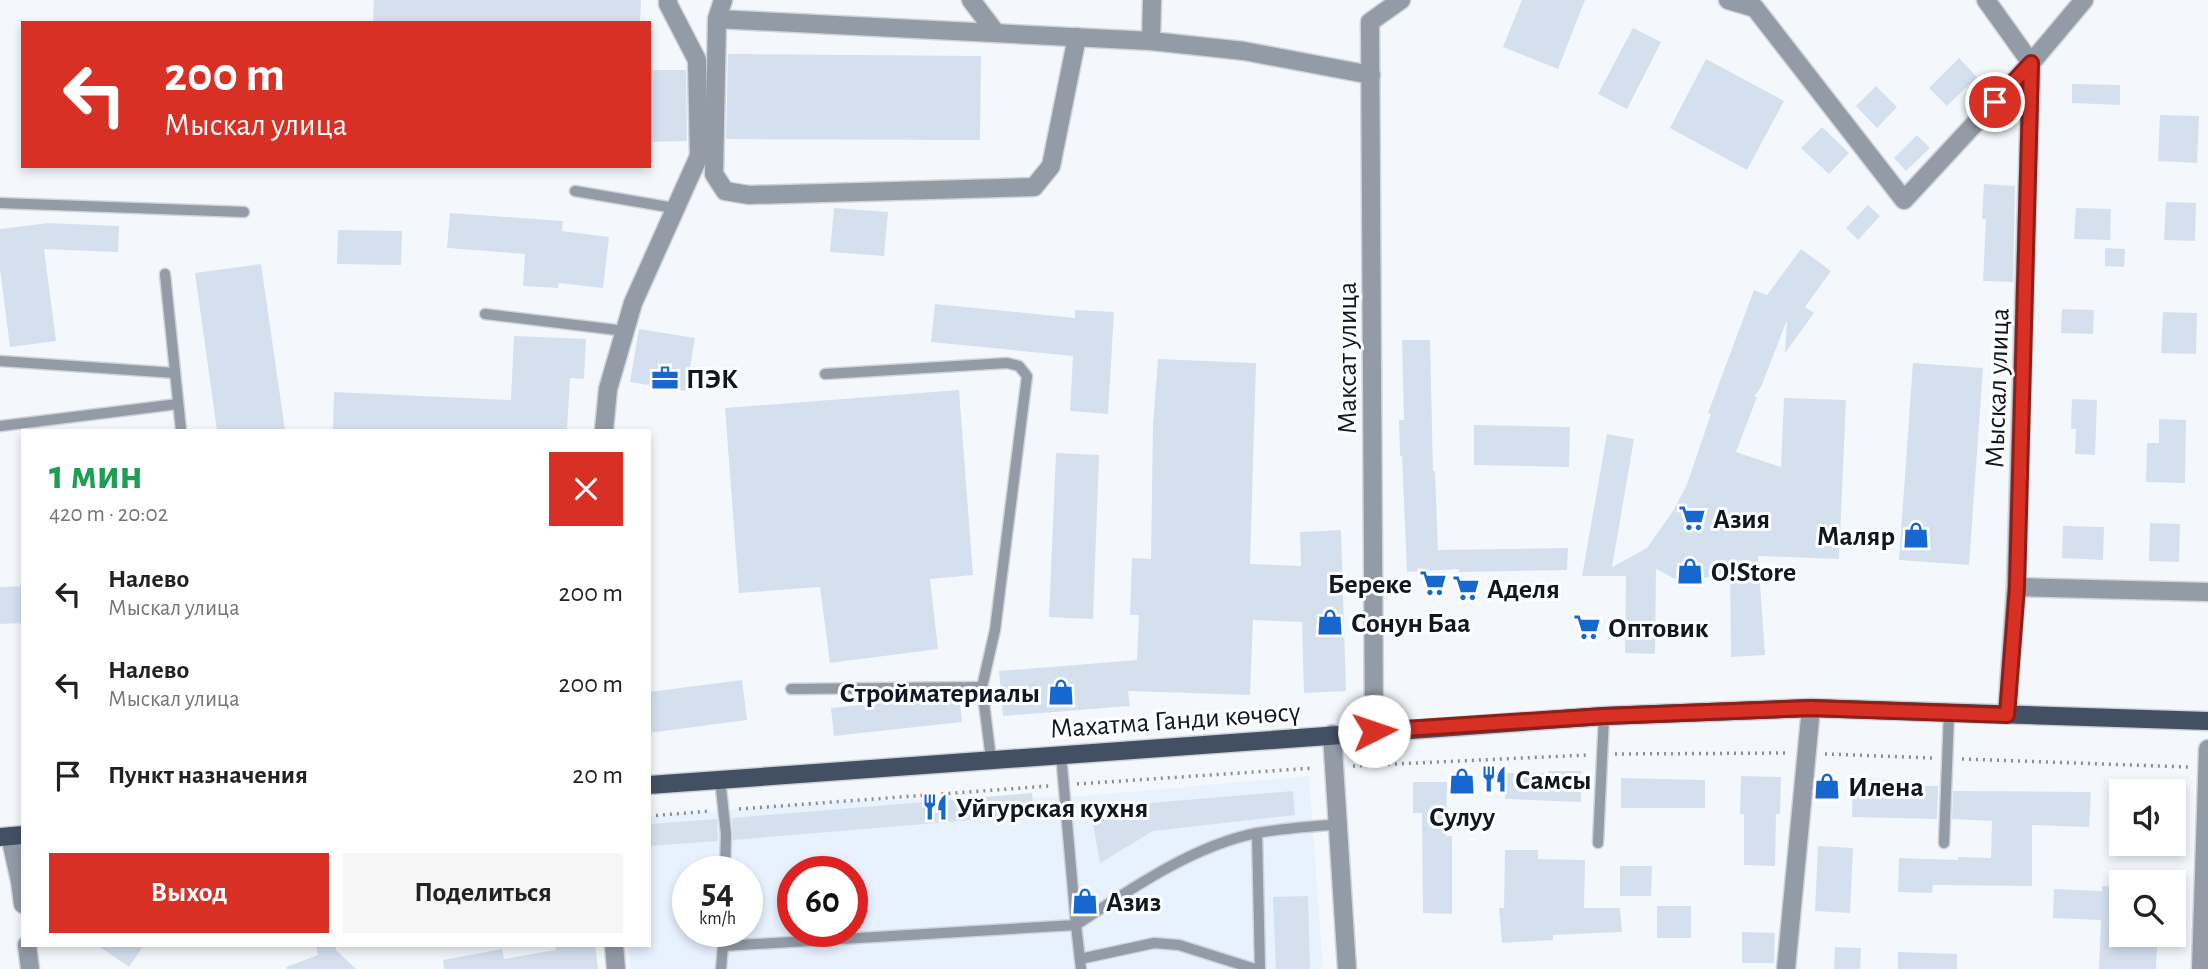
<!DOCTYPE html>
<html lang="ru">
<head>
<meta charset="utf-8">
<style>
  body { margin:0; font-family:"Alegreya Sans",sans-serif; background:#f6f6f6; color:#222; height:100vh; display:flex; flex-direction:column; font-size:26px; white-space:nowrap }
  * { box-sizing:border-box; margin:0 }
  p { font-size:23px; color:#767676 }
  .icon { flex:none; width:38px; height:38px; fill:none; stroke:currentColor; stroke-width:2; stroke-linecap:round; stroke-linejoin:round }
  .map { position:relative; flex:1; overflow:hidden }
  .details { position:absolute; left:21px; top:429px; width:630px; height:518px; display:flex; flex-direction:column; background:#fff; border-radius:0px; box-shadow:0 4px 10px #0003 }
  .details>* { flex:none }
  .banner { position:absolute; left:21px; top:21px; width:630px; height:147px; border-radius:0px; box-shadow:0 4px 10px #0003; background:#d93025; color:#fff; overflow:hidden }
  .tools { position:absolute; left:2109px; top:779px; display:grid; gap:14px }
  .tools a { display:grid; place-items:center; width:77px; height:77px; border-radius:0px; background:#fff; box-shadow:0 4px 10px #0003; font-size:35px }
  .speed { position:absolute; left:672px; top:856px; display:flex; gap:14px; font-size:35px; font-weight:700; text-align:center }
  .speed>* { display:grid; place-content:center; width:91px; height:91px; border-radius:50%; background:#fff; box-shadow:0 4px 10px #0003; line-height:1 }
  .speed small { font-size:18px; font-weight:400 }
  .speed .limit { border:10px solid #d22; background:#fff; color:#111 }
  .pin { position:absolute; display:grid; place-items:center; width:60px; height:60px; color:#fff; margin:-30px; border:4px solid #fff; border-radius:50%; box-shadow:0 2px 7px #0007 }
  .me { position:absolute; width:77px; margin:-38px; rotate:86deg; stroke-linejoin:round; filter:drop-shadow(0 0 5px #0008) }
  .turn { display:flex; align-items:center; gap:24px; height:147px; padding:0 28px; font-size:32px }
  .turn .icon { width:91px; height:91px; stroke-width:2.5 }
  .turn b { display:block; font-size:49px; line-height:60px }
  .round { display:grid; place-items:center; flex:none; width:74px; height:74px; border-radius:0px; background:#f6f6f6 }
  .overview { display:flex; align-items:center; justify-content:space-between; height:119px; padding:0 28px }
  h1 { font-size:42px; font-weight:600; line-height:52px; color:#1e9e55 }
  .action { display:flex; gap:14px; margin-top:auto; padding:14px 28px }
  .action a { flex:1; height:80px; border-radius:0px; background:#d93025; color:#fff; font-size:28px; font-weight:600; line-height:80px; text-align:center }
  .action a+a { background:#f6f6f6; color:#222 }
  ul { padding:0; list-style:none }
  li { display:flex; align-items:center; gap:21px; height:91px; padding:0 28px }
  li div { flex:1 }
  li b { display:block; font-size:26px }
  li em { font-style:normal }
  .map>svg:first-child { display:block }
  .built { fill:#e8f1fe; fill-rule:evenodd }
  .building { fill:#d5e0ef }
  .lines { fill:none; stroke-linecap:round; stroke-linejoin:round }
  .lane-casing { stroke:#d0d4da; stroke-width:13 }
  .street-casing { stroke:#d0d4da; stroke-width:21 }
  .primary-casing { stroke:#d0d4da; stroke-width:21 }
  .path { stroke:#8a8f96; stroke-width:3.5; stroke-dasharray:2 5; stroke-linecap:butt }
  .lane { stroke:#939ba6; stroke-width:10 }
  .street { stroke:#939ba6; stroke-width:18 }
  .primary { stroke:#435063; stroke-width:18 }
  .route-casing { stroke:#8d1f18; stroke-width:18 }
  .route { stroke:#d93025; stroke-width:12 }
  .labels { text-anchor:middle; stroke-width:6; stroke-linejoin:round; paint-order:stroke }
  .street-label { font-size:28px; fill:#111720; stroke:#fff }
  .poi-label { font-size:28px; font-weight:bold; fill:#111720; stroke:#fff; text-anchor:start }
</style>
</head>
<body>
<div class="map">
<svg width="2208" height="969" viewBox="0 0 2208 969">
  <rect width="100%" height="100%" fill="#f4f8fd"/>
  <!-- built -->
  <path class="built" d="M1309,776L1323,969H631L628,945H649V816L845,801L1083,796ZM688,872H747V931H688ZM793,872H852V931H793Z"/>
  <!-- building -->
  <g class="building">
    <path d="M374,0H641L640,23H373Z"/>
    <path d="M1522,0H1585L1558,69L1503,47Z"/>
    <path d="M1633,28L1661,42L1627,109L1598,94Z"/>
    <path d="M728,54L981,56L980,140L726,139Z"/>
    <path d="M1959,58L1977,77L1947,106L1929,88Z"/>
    <path d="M1706,59L1784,101L1747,170L1670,128Z"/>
    <path d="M649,70H686L687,141L649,142Z"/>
    <path d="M2072,84L2120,85V105L2072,103Z"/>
    <path d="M1876,86L1897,107L1877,128L1856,106Z"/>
    <path d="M2160,115L2199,116L2197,163L2158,161Z"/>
    <path d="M1822,127L1849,153L1829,174L1801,148Z"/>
    <path d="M1917,135L1930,148L1906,171L1894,158Z"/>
    <path d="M1984,184L2015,186L2013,282L1983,281L1986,219H1982Z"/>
    <path d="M2166,202L2196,203L2195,241L2164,240Z"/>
    <path d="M1868,205L1880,216L1858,240L1846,228Z"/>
    <path d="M834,208L888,212L884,256L830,252Z"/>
    <path d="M2076,208L2111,209L2110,240L2074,239Z"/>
    <path d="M450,213L563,221L562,231L609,237L603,288L559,283L558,288L523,286L525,254L447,248Z"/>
    <path d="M48,223L119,226L118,252L44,249L56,341L10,347L0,269V229Z"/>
    <path d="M338,230L402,231L401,265L337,264Z"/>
    <path d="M2105,248L2125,249L2124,267L2105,266Z"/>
    <path d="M1801,249L1831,271L1805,307L1814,313L1785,353L1787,320L1761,387L1754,397H1757L1736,452L1781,467L1784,398L1846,400L1839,559L1758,556L1765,655L1731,657L1730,572L1683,583L1656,569L1655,654L1625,653L1626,576H1582L1607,434L1634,439L1612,567L1647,548L1673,511L1686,487L1711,414L1708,413L1754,290L1767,295Z"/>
    <path d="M261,264L285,430H217L195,273Z"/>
    <path d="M935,304L1075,318V310L1114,312L1108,414L1070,411L1073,356L931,342Z"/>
    <path d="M2062,309L2094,310L2093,334L2061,333Z"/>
    <path d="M2163,312L2197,313L2196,354L2161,353Z"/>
    <path d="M639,329L695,338L686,391L630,382Z"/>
    <path d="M514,336L586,339L584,379L570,378L567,430H333L334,392L511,400Z"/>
    <path d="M1402,340H1430L1433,471H1435L1438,550L1568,548L1567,570L1459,572V569L1407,572L1402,456H1400L1399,420H1404Z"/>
    <path d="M1158,359L1256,363L1250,564L1301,566L1300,532L1341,530L1346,691L1304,693L1302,622L1253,620L1250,695L1128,691L1130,706L1003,716L999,671L1137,660L1139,615H1130L1132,558L1151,559L1153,424Z"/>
    <path d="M1913,363L1983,368L1969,565L1899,560Z"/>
    <path d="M959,390L973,575L930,579L938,649L830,663L820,587L739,593L725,408Z"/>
    <path d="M2072,399L2097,400L2095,455L2075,454L2076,429H2071Z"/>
    <path d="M2159,419L2186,420L2185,483L2146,482L2147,443H2159Z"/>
    <path d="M1474,425L1570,427L1569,467L1474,465Z"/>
    <path d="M1056,453L1099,455L1093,619L1049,617Z"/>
    <path d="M2150,523L2180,524L2179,562L2149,561Z"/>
    <path d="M2063,526L2104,527L2103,560L2062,558Z"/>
    <path d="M23,586V623L0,624V587Z"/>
    <path d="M742,680L747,720L649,733V692Z"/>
    <path d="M959,695L962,722L834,736L831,708Z"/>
    <path d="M1548,771H1581V802L1505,799L1506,773H1548Z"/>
    <path d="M1741,776L1781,777L1780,814H1776L1775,866L1744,865V814H1740Z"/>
    <path d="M1621,778L1705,780V808H1621Z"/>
    <path d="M1853,779L1892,780V785L1938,786L1937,819L1852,817Z"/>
    <path d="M1413,782H1447L1446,836H1452V914L1423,913L1422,813H1413Z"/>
    <path d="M1293,791L1295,815L1153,831L1100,863L1090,808Z"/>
    <path d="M1953,791L2091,792L2089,827L2032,825V886L1933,885L1932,893L1898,892L1899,858L1958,860V857L1991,858L1992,821L1952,819Z"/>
    <path d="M1032,793L1034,815L733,840L732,818Z"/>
    <path d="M717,819L718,841L649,846V824Z"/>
    <path d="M1818,846L1853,848L1850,913L1815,911Z"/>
    <path d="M1505,850H1538V859L1585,860L1584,908H1620L1622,932L1553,935V940L1502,943L1499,908H1504Z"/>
    <path d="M1620,866H1652L1651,896H1620Z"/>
    <path d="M2102,886L2121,887V942L2157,943L2156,969H2099L2101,920L2053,918L2054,889L2102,891Z"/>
    <path d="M1308,896L1310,969H1276L1273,897Z"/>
    <rect x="1657" y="906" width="34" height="32"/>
    <path d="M1742,932L1775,933L1774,963H1742Z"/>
    <path d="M97,945H144L129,967Z"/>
    <path d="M316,945H335L336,950L356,969H287L286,967L318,955Z"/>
    <path d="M555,945H595L598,969H444L443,960L502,949L504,959L556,950Z"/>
    <path d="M1835,947L1861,948L1860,969H1834Z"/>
    <path d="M1898,952L1957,954V969H1898Z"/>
  </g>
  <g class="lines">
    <!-- lane casing -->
    <g class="lane-casing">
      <g id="lane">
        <path d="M575,191L674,208"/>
        <path d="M0,203L244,212"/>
        <path d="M165,274L181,430"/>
        <path d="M485,314L625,331"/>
        <path d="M0,361L175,373"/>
        <path d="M825,374L1007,363L1019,366L1027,376L995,630L982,687L991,759"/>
        <path d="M0,426L178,404"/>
        <path d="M791,689L982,687"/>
        <path d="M720,779L726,834L725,872"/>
        <path d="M1257,833L1260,969"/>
        <path d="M1598,843L1604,716"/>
        <path d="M1944,843L1949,713"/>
        <path d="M724,931L723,946L1076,925L1061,754"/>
        <path d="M1080,959L1154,943L1179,945L1255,969"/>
        <path d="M721,969L723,946"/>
        <path d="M1081,969L1076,925C1129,890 1194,845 1257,833C1284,828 1311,827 1338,824"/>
      </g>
    </g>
    <!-- street casing -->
    <g class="street-casing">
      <g id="street">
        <path d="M723,0L717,19L714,174L725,191L749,195L1034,187L1051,166L1077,37"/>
        <path d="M971,0L996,33"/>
        <path d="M1152,0L1151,41L1244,51L1371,75"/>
        <path d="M1728,0L1755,8L1904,200L2031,63L2084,0"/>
        <path d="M1986,0L2031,63L2016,587L2007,714"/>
        <path d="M717,19L1151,41"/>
        <path d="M604,430L608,389L633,303L699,156L697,60L668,4V0"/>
        <path d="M2016,587L2208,592"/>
        <path d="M1374,731L1370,22L1401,0"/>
        <path d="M1332,734L1347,969"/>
        <path d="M10,836L20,881L23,904"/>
        <path d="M27,945L30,969"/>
        <path d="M614,945L616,969"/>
        <path d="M1786,969L1811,708"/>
        <path d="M2201,969L2208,749"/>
      </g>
    </g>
    <!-- primary casing -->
    <g class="primary-casing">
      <g id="primary">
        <path d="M649,785L1604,716L1811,708L2208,721"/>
        <path d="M0,837L23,835"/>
      </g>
    </g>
    <!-- path -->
    <g class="path">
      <path d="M1615,754L1790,753"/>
      <path d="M1825,754L1933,758"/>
      <path d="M1962,759L2188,767"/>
      <path d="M1353,766L1587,755"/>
      <path d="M1077,784L1314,768"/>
      <path d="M739,809L1049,786"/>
      <path d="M649,816L710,811"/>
    </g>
    <!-- lane -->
    <use href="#lane" class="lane"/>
    <!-- street -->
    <use href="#street" class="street"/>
    <!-- primary -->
    <use href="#primary" class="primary"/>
  </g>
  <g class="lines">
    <!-- route casing -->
    <g class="route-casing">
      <path id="route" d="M1374,731L1604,716L1811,708L2007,715L2017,587L2031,63L1995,102"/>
    </g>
    <!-- route -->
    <use href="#route" class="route"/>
  </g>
  <!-- icons -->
  <defs>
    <g id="office-bare" transform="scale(2.1)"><path d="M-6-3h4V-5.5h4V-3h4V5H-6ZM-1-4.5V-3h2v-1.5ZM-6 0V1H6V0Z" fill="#1767d1" stroke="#fff" stroke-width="2.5" paint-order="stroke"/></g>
    <g id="supermarket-bare" transform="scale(2.1)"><path d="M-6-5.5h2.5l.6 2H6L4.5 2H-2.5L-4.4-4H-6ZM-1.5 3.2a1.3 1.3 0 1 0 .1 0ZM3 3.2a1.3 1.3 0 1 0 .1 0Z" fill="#1767d1" stroke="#fff" stroke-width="2.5" paint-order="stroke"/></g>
    <g id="shop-bare" transform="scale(2.1)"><path d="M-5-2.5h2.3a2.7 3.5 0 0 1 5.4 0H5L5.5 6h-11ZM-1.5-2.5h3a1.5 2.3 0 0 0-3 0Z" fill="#1767d1" stroke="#fff" stroke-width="2.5" paint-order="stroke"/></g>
    <g id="restaurant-bare" transform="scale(2.1)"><path d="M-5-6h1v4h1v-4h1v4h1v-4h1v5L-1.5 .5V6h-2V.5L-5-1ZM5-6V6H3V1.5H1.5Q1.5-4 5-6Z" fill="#1767d1" stroke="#fff" stroke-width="2.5" paint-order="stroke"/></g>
  </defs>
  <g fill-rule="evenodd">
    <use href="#office-bare" x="665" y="378"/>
    <use href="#supermarket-bare" x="1692" y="518"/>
    <use href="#shop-bare" x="1916" y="535"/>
    <use href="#shop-bare" x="1690" y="571"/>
    <use href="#supermarket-bare" x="1433" y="583"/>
    <use href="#supermarket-bare" x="1466" y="588"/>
    <use href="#shop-bare" x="1330" y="622"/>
    <use href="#supermarket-bare" x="1587" y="627"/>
    <use href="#shop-bare" x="1061" y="692"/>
    <use href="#restaurant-bare" x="1494" y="779"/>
    <use href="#shop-bare" x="1462" y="781"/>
    <use href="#shop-bare" x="1827" y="786"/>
    <use href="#restaurant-bare" x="935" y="807"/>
    <use href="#shop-bare" x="1085" y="901"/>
  </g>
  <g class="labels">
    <!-- street labels -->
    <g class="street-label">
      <text transform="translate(1346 358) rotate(-90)" y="10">Максат улица</text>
      <text transform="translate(1996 388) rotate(-88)" y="10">Мыскал улица</text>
      <text transform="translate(1175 719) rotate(-4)" y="10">Махатма Ганди көчөсү</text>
    </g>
    <!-- poi labels -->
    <g class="poi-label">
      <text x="686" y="388">ПЭК</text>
      <text x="1713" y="528">Азия</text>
      <text x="1895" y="545" text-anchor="end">Маляр</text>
      <text x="1711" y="581">O!Store</text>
      <text x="1412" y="593" text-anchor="end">Береке</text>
      <text x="1487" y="598">Аделя</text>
      <text x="1351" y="632">Сонун Баа</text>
      <text x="1608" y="637">Оптовик</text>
      <text x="1040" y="702" text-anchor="end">Стройматериалы</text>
      <text x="1515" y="789">Самсы</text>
      <text x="1848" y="796">Илена</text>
      <text x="956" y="817">Уйгурская кухня</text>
      <text x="1462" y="826" text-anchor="middle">Сулуу</text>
      <text x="1106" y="911">Азиз</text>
    </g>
  </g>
</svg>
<div class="tools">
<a><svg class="icon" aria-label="sound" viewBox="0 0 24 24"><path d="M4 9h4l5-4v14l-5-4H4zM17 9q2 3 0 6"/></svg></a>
<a><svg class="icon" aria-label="search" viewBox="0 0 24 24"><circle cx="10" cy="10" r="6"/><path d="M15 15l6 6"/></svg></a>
</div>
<div class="speed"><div>54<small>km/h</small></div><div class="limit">60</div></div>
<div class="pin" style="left:1995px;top:102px;background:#d93025"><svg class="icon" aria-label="arrive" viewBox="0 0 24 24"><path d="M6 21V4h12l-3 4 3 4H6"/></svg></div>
<svg class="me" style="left:1374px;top:731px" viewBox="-20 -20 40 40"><circle r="19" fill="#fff"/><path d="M0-13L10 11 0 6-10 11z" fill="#d93025"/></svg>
<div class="banner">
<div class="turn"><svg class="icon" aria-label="left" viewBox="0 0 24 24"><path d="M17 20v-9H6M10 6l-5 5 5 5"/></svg><div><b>200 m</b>Мыскал улица</div></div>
</div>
<section class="details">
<div class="overview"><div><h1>1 мин</h1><p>420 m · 20:02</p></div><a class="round" style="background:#d93025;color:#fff"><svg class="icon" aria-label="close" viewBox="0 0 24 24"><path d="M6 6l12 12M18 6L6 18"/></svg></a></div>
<ul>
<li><svg class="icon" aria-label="left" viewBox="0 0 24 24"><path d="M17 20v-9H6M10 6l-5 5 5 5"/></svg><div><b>Налево</b><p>Мыскал улица</p></div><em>200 m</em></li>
<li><svg class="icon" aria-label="left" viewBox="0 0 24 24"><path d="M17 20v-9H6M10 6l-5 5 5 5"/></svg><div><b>Налево</b><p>Мыскал улица</p></div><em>200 m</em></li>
<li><svg class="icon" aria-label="arrive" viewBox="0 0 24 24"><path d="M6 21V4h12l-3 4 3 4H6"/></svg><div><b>Пункт назначения</b></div><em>20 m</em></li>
</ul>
<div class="action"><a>Выход</a><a>Поделиться</a></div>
</section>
</div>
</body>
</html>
